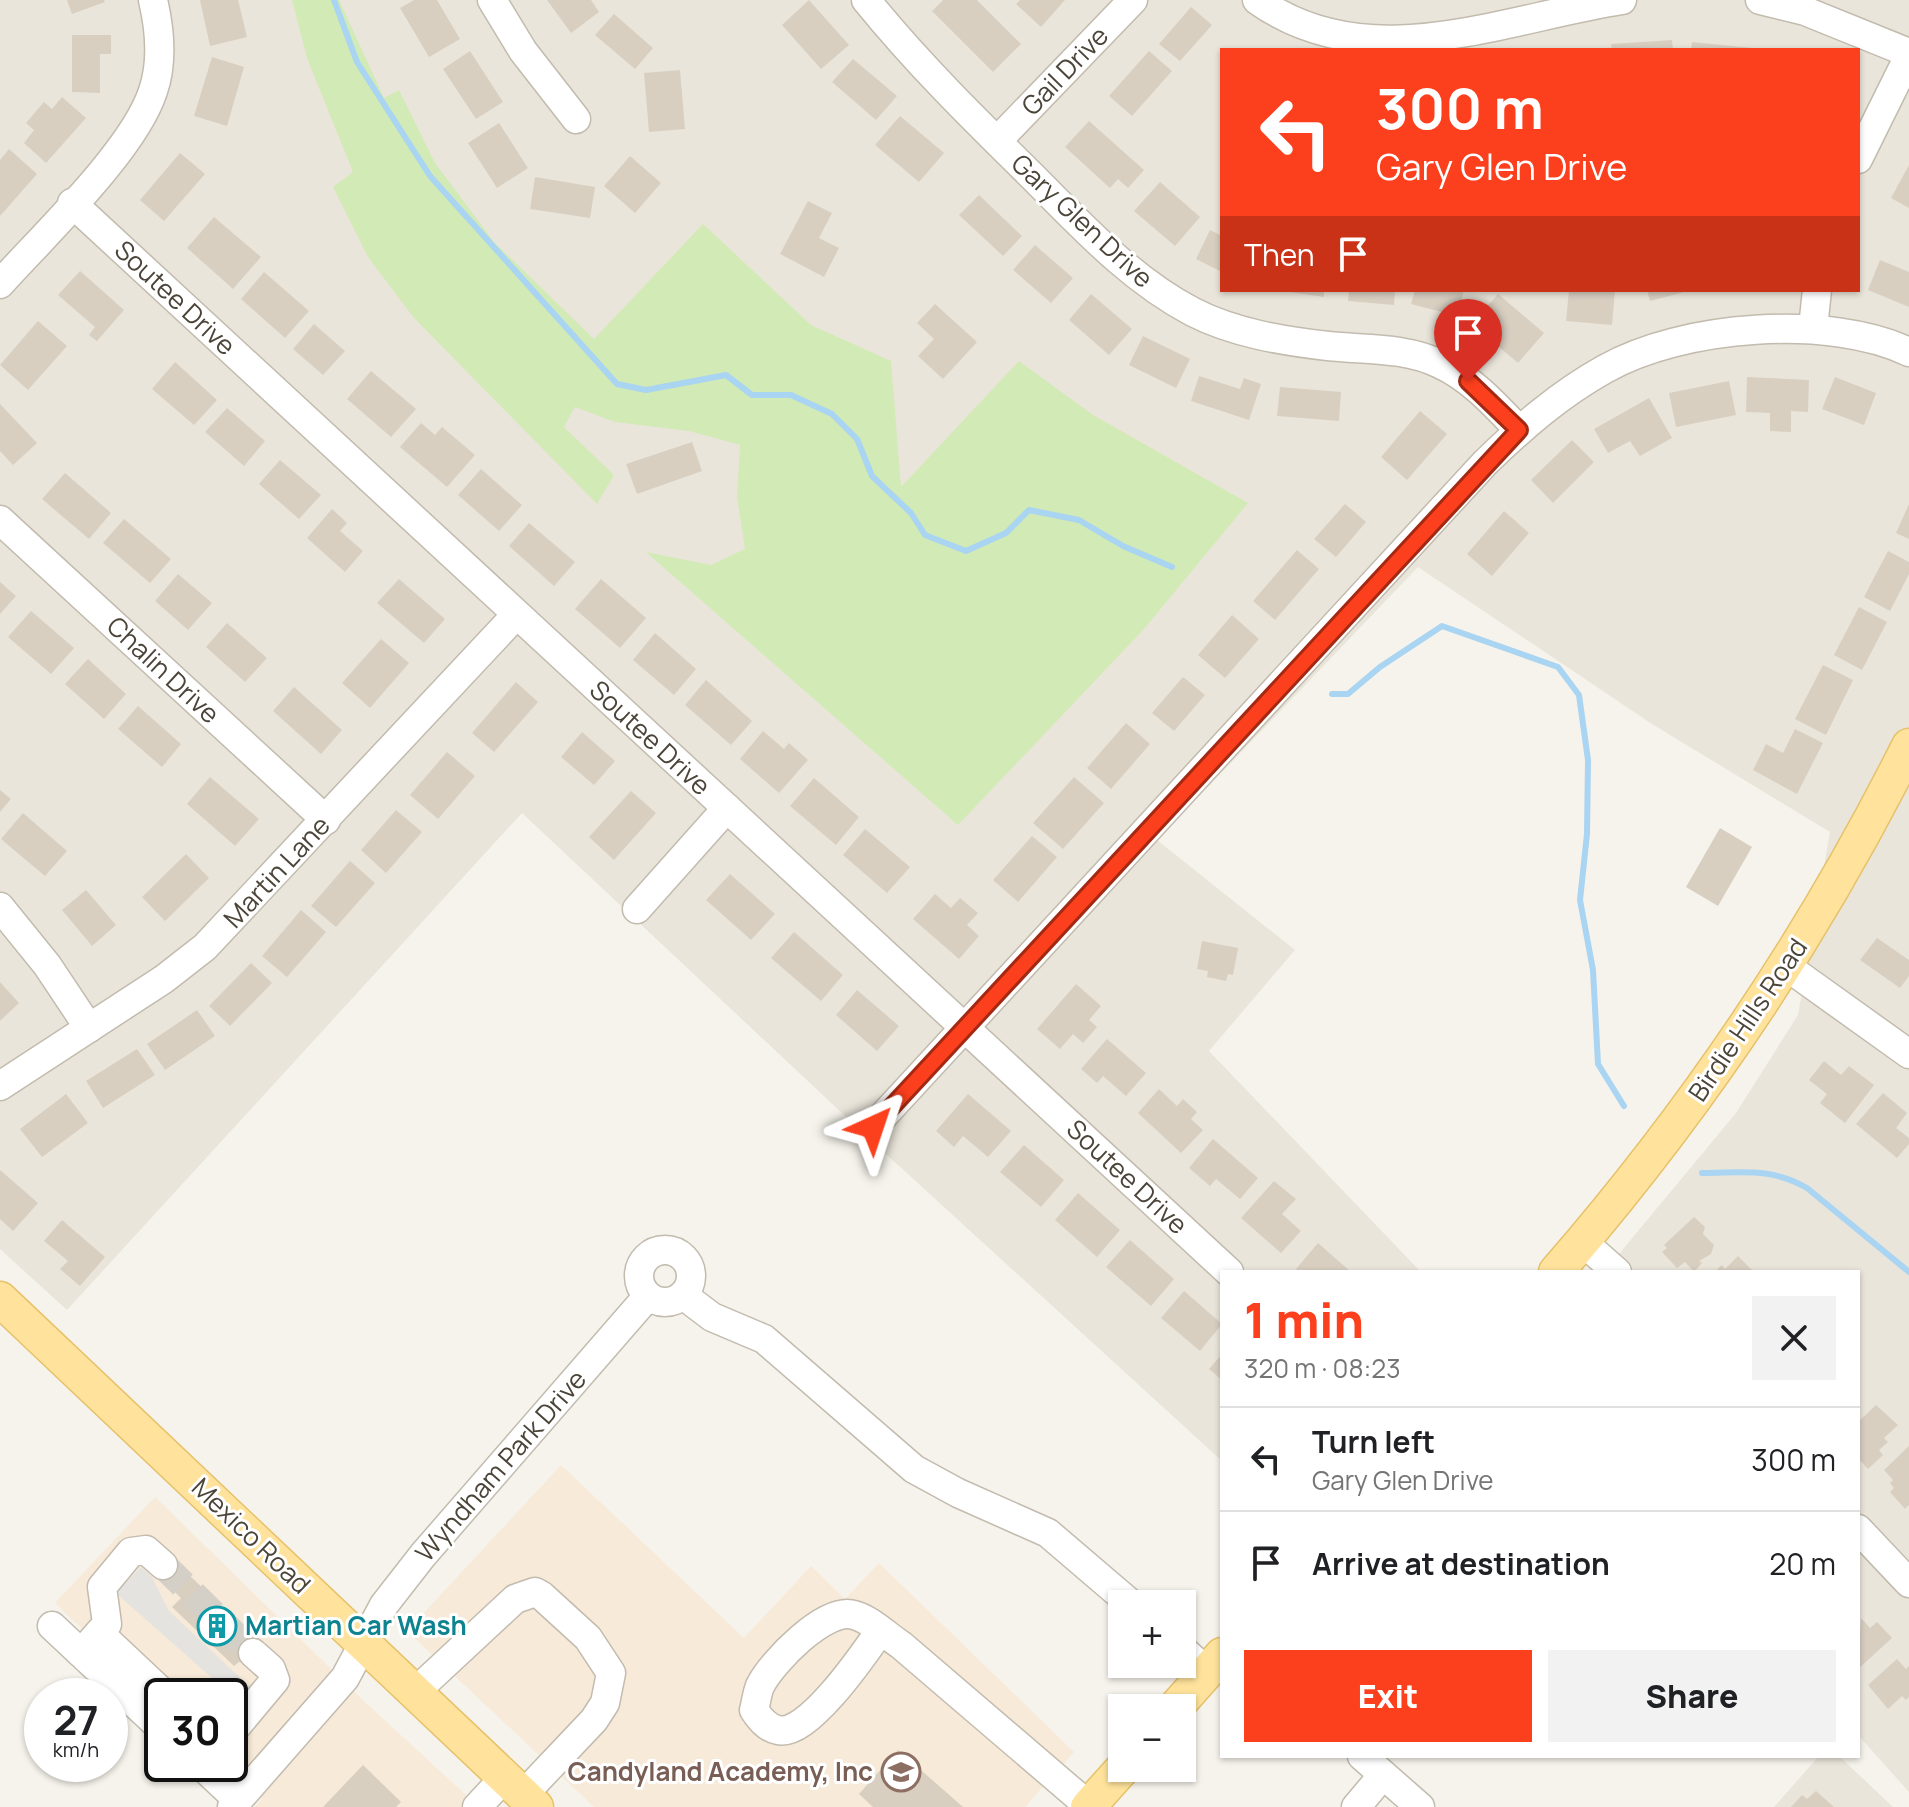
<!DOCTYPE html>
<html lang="en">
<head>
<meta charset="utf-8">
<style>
  body { margin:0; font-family:Manrope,sans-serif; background:#f2f2f2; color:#202124; height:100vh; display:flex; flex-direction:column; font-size:30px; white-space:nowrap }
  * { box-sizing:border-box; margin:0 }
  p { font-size:26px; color:#757577 }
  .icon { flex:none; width:44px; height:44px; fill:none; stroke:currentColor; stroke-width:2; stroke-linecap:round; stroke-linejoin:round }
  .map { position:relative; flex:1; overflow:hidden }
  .drawer { position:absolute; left:1220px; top:1270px; width:640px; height:488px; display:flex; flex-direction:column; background:#fff; border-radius:0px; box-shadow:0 2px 6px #0004 }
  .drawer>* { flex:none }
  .guide { position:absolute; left:1220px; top:48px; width:640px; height:244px; border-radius:0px; box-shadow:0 2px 6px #0004; background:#fc3f1d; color:#fff; overflow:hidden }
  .buttons { position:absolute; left:1108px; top:1590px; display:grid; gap:16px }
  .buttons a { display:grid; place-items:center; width:88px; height:88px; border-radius:0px; background:#fff; box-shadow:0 2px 6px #0004; font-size:40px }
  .speed { position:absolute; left:24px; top:1678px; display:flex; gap:16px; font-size:40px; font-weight:700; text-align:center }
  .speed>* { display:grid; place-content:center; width:104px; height:104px; border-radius:50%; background:#fff; box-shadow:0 2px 6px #0004; line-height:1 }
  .speed small { font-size:20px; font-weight:400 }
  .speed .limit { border:4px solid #111; border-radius:12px; background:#fff; color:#111 }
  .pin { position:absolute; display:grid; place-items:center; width:68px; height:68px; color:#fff; margin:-82px -34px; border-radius:50% 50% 50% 0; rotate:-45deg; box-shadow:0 0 8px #0007 }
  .pin .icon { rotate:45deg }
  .me { position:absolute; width:88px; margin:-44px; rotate:42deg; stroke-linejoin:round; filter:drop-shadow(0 0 6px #0008) }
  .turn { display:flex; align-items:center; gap:28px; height:168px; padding:0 24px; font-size:36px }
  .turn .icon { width:104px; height:104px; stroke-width:2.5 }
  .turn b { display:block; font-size:56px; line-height:68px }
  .then { display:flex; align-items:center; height:76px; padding:0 24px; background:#0003; gap:16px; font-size:30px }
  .round { display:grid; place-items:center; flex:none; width:84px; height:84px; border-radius:0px; background:#f2f2f2 }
  .summary { display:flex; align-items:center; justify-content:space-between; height:136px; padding:0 24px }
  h1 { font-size:48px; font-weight:800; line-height:60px; color:#fc3f1d }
  .primary-button { display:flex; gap:16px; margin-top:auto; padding:16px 24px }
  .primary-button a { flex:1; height:92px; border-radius:0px; background:#fc3f1d; color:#fff; font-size:32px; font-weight:800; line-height:92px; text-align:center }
  .primary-button a+a { background:#f2f2f2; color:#202124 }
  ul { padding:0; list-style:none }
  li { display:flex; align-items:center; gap:24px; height:104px; padding:0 24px; border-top:2px solid #e0e0e0 }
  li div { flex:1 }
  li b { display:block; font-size:30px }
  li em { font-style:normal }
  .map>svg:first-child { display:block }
  .residential { fill:#eae5da; fill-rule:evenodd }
  .commercial { fill:#f7ead8 }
  .green { fill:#d2eab5 }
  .parking { fill:#e5e3e0 }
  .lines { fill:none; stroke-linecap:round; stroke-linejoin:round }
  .stream { stroke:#a9d4f2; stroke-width:6 }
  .building { fill:#d8cfc1 }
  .minor-tunnel { stroke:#d4d0c8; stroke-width:28; stroke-dasharray:28 14; stroke-linecap:butt }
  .minor-casing { stroke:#c2bbae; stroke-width:31 }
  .major-casing { stroke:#e6c16a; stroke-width:37 }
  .minor { stroke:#fff; stroke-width:28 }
  .major { stroke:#ffe39c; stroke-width:34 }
  .route-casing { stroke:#a42913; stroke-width:20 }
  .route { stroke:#fc3f1d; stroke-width:14 }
  .labels { text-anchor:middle; stroke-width:6; stroke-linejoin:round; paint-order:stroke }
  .street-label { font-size:26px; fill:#4b4439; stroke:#fff }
  .culture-label { font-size:26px; font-weight:bold; fill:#0d838f; stroke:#fff; text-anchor:start }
  .education-label { font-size:26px; font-weight:bold; fill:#785e54; stroke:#fff; text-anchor:end }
</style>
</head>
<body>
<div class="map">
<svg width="1909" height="1807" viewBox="0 0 1909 1807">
  <rect width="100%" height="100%" fill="#f6f3ec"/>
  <!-- residential -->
  <g class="residential">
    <path d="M0,0H1909V1792L1858,1735V1272H1604L1736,1113L1798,1015L1830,832L1652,724L1418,567L1157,840L1295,950L1209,1051L1421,1272H1222V1461L875,1144L522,813L67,1310L0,1249ZM1222,50H1858V290H1222Z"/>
    <path d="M1819,1756H1839L1893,1807H1774Z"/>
  </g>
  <!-- commercial -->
  <g class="commercial">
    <path d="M561,1465L744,1638L811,1566L845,1599L879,1563L1074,1752L1025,1807H594L407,1631Z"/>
    <path d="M155,1497L366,1703L479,1807H255L262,1799L223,1764H230V1696H162V1706L55,1603Z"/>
  </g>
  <!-- green -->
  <path class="green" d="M292,0H339L384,98L399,90L435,163L494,242L594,339L703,224L811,325L891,361L901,487L1019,361L1093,415L1248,503L1144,629L958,825L646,552L711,565L745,549L737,497L740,445L689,431L615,422L575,407L564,427L614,475L597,504L414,318L368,257L333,187L353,172L307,58Z"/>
  <!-- parking -->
  <path class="parking" d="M141,1567L152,1577L169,1611L250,1687L238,1701L116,1593Z"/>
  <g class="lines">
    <!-- stream -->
    <g class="stream">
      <path d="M334,0L357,62L430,176L617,384L646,390L726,375L752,395H791L832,414L857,439L872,476L911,513L925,535L966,551L1006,533L1029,510L1079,520L1123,546L1172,567"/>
      <path d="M1332,694H1348L1380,667L1442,626L1558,667L1579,695L1588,760L1587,834L1580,900L1593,970L1598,1064L1624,1106"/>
      <path d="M1702,1173C1741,1173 1771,1167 1807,1188L1909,1272"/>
    </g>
  </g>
  <!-- building -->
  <g class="building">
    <path d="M67,0H104L105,2L72,14Z"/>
    <path d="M200,0H238L247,37L210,46Z"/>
    <path d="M414,0H437L460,39L429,57L400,8Z"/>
    <path d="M547,0H591L599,12L571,33Z"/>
    <path d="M809,0L849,45L821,69L782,25Z"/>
    <path d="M943,0H977L1021,44L993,72L932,11Z"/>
    <path d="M1020,0H1065L1041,27L1016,4Z"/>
    <path d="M1191,7L1212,25L1180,61L1159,44Z"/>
    <path d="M614,14L653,48L635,69L595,35Z"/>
    <path d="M72,35H111V54H100V93L72,92Z"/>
    <path d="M1672,40L1673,50H1612L1611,44Z"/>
    <path d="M1692,42L1752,48V50H1691Z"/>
    <path d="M470,51L503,102L476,119L443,69Z"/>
    <path d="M1149,51L1172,71L1132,116L1109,96Z"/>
    <path d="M212,57L244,67L227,126L194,116Z"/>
    <path d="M853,59L897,96L876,120L832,82Z"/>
    <path d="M680,70L685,129L649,132L644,73Z"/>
    <path d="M62,97L86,118L46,163L24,143L34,130L26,123L44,102L52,109Z"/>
    <path d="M900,116L944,153L919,182L875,145Z"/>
    <path d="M1089,121L1144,170L1128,188L1118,179L1110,188L1065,147Z"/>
    <path d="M499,123L528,168L497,188L468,143Z"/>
    <path d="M9,149L37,174L0,216V160Z"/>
    <path d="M180,153L205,174L164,221L140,200Z"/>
    <path d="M630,156L661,183L635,213L604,186Z"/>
    <path d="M1909,165V208L1891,198Z"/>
    <path d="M535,177L595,187L590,218L530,209Z"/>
    <path d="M1160,182L1200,217L1175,246L1134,211Z"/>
    <path d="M979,195L1022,236L1003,256L959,215Z"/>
    <path d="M808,201L832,213L819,238L839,248L824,277L780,254Z"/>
    <path d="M214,217L261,257L233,289L187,248Z"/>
    <path d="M1210,230L1222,236V272L1196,259Z"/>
    <path d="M1035,245L1073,278L1051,303L1013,270Z"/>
    <path d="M1880,260L1909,272V307L1868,290Z"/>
    <path d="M80,271L124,310L97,341L89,335L95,327L58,295Z"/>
    <path d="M264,272L309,311L285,338L241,299Z"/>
    <path d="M1276,290H1324V297Z"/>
    <path d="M1349,290H1395L1394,305L1348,301Z"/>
    <path d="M1415,290H1464L1457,316L1411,304Z"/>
    <path d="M1569,290H1615L1612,325L1566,321Z"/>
    <path d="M1647,290H1688V291L1650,301Z"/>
    <path d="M1091,294L1132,329L1109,355L1069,320Z"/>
    <path d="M1498,294L1544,333L1518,363L1472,324Z"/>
    <path d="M935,304L977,342L943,379L918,356L934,339L917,323Z"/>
    <path d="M38,321L67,346L28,390L0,365Z"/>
    <path d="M314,324L345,351L323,375L293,349Z"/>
    <path d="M1143,336L1190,359L1176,388L1129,365Z"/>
    <path d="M175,362L217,400L194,425L152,389Z"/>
    <path d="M371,371L416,409L391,437L347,399Z"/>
    <path d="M1199,376L1240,389L1244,378L1261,384L1249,420L1191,401Z"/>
    <path d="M1747,377L1809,380L1808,412L1791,411V432L1770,431V413L1746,412Z"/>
    <path d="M1835,377L1876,393L1864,425L1822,409Z"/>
    <path d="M1729,381L1736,415L1676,427L1669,393Z"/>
    <path d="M1280,387L1341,392L1339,421L1277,416Z"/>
    <path d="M1649,398L1672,438L1640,456L1630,441L1608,453L1594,429Z"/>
    <path d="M0,404L37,443L13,465L0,451Z"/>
    <path d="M227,408L265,441L244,466L205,432Z"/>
    <path d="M1420,411L1447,434L1407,480L1381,457Z"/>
    <path d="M421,423L435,435L442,427L475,455L447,487L400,447Z"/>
    <path d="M1572,440L1594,462L1553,503L1531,480Z"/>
    <path d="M692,442L702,471L637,494L626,464Z"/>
    <path d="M280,460L321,495L299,519L259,484Z"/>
    <path d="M481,469L522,505L499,531L458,495Z"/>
    <path d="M65,473L111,513L89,539L42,499Z"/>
    <path d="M1345,504L1366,522L1336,557L1314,539Z"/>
    <path d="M1909,504V539L1896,533Z"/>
    <path d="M332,509L347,523L340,531L363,551L345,572L307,538Z"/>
    <path d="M1504,511L1529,533L1492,576L1467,554Z"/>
    <path d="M124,519L171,559L150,583L103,543Z"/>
    <path d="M529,523L575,562L554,586L509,546Z"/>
    <path d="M1297,550L1319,569L1275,620L1253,601Z"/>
    <path d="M1888,551L1909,562V574L1890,611L1864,597Z"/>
    <path d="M178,574L212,603L188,630L155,601Z"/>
    <path d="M399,579L445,619L424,643L377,603Z"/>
    <path d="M601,579L646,618L620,648L575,609Z"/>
    <path d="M0,582L16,596L0,614Z"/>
    <path d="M1859,607L1887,622L1862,670L1834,655Z"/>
    <path d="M31,611L74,648L51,674L8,637Z"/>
    <path d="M1232,615L1259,639L1225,678L1198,655Z"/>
    <path d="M227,623L267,658L245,682L206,647Z"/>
    <path d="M655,633L696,669L674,695L633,660Z"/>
    <path d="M381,639L409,663L370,708L342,683Z"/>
    <path d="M88,659L126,694L104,719L65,684Z"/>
    <path d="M1823,665L1853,680L1826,735L1795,719Z"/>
    <path d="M1183,677L1205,695L1174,731L1152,713Z"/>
    <path d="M706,680L752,721L731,745L685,705Z"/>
    <path d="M516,682L538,702L494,752L472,733Z"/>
    <path d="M294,687L342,730L321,754L273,711Z"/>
    <path d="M138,706L181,744L162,767L118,729Z"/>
    <path d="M1126,723L1150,744L1111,789L1087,768Z"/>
    <path d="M1795,729L1823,743L1797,794L1753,770L1766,744L1783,753Z"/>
    <path d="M763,731L784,749L789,743L808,760L779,793L740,759Z"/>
    <path d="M582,732L615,761L594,785L561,757Z"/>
    <path d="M447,752L475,776L438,819L410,795Z"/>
    <path d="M210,777L259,819L235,846L187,804Z"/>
    <path d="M1074,777L1104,803L1063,849L1033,823Z"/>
    <path d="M814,778L859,817L836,845L790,806Z"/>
    <path d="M0,790L11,799L0,812Z"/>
    <path d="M631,791L656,813L614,860L589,837Z"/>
    <path d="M396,810L422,832L386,873L361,850Z"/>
    <path d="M23,813L67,851L45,876L1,839Z"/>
    <path d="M1720,828L1752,847L1718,906L1686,887Z"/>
    <path d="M865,829L910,867L887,893L843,855Z"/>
    <path d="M1032,836L1057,857L1018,902L993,880Z"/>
    <path d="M186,854L209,878L165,921L142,897Z"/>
    <path d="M350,861L375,883L336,927L311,906Z"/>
    <path d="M730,874L775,914L751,940L706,900Z"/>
    <path d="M86,890L116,925L92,946L62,910Z"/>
    <path d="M935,894L951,908L960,898L978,913L967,925L979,936L959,959L913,919Z"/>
    <path d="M301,910L326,932L287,977L262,956Z"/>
    <path d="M794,932L843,975L821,1001L771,958Z"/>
    <path d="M1877,938L1909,960V976L1900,988L1860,960Z"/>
    <path d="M1202,941L1238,948L1233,975L1228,974L1226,981L1207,977L1208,971L1197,969Z"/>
    <path d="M251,963L272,983L230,1026L209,1006Z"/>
    <path d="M0,982L19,1003L0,1021Z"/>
    <path d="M1076,984L1101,1006L1089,1020L1097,1027L1083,1043L1073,1034L1060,1049L1037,1029Z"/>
    <path d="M857,990L899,1026L877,1051L836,1015Z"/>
    <path d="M197,1010L215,1036L165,1070L147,1044Z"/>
    <path d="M1107,1039L1146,1073L1126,1096L1103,1076L1097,1083L1081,1069Z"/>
    <path d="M137,1049L155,1075L103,1108L86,1081Z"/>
    <path d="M1824,1061L1841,1075L1849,1066L1874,1085L1845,1123L1820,1103L1827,1094L1809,1080Z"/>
    <path d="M1159,1089L1177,1106L1183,1099L1197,1112L1191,1119L1203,1130L1181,1153L1138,1113Z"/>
    <path d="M1883,1093L1907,1113L1896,1128L1909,1138V1144L1897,1158L1856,1124Z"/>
    <path d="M66,1094L88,1123L42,1157L20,1129Z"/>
    <path d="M968,1094L1011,1131L988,1157L963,1136L954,1147L936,1131Z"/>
    <path d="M1213,1139L1258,1178L1240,1199L1216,1179L1210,1186L1189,1168Z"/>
    <path d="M1024,1145L1064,1180L1041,1207L1000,1172Z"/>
    <path d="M0,1170L38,1203L13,1231L0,1219Z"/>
    <path d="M1274,1181L1296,1199L1282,1214L1301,1231L1281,1253L1241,1218Z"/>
    <path d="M1078,1193L1120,1230L1097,1257L1055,1220Z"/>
    <path d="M1694,1217L1705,1227L1703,1234L1714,1245L1711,1254L1699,1261L1702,1263L1694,1272L1685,1262L1677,1268L1662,1252L1667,1248L1664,1245Z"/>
    <path d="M62,1220L105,1257L80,1286L60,1269L68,1261L44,1241Z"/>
    <path d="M1130,1240L1174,1279L1151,1306L1106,1267Z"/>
    <path d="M1318,1243L1351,1272H1299L1296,1269Z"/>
    <path d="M1738,1256L1754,1272H1714L1722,1265L1725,1269Z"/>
    <path d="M1184,1291L1222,1324L1200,1351L1161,1318Z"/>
    <path d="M1222,1354V1380L1209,1369Z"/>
    <path d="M1876,1405L1898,1425L1884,1438L1888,1442L1879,1450L1883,1455L1868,1469L1858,1458V1422Z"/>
    <path d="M1909,1446V1505L1905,1509L1890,1492L1894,1488L1890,1483L1893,1480L1884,1470Z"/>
    <path d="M170,1557L262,1644L234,1666L172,1607L181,1598L155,1573Z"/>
    <path d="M1861,1618L1870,1628L1877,1622L1892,1638L1858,1669Z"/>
    <path d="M1897,1659L1906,1669L1909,1666V1697L1906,1700L1902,1696L1888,1709L1868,1685Z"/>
    <path d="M898,1750L963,1807H873L859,1794Z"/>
    <path d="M363,1765L401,1802L396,1807H323Z"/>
    <path d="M1816,1791L1834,1807H1791L1802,1795L1807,1799Z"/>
  </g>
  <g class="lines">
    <!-- minor-tunnel -->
    <path class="minor-tunnel" d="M163,1565L253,1653"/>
    <!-- minor casing -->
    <g class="minor-casing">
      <g id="minor">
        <path d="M492,0L523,51L576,119"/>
        <path d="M866,0C917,63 974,119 1032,176C1082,226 1130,279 1193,312C1234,333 1283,341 1328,346C1366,350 1405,347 1440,364C1471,378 1496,406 1519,430"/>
        <path d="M1257,0C1368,79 1501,19 1622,0"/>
        <path d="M1760,0L1805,11L1909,53"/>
        <path d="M997,141L1133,0"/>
        <path d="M1858,159L1909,56"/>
        <path d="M72,203L1229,1272"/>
        <path d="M0,284C43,236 134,150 153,91C163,62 160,30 153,0"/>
        <path d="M1813,328L1817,290"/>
        <path d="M0,520L326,820"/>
        <path d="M0,907L47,965L89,1028"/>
        <path d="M637,909L727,808"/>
        <path d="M1786,966L1909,1054"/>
        <path d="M0,1086L164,979L205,947L516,615"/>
        <path d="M873,1127L1485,463C1522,427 1560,394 1605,369C1682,325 1829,314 1909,352"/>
        <path d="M1583,1242L1617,1272"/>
        <circle cx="665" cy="1276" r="26"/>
        <path d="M683,1295L712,1317L764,1339L914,1469L958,1493L1048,1533L1131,1604"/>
        <path d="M1858,1529L1909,1583"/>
        <path d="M52,1626L162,1729"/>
        <path d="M880,1631C864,1654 807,1738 778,1730C767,1728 760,1719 754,1710C756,1703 757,1693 760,1686C771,1663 826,1606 854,1615C870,1619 887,1636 901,1645L1089,1806"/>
        <path d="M99,1633L166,1696"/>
        <path d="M1182,1649L1207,1672"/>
        <path d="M81,1653L107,1624L102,1587L131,1552L146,1550L163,1565"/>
        <path d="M415,1692L515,1599L535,1592L542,1596L588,1638L611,1673L605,1703L594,1720L523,1795"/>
        <path d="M230,1734L275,1680L271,1669L253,1653"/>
        <path d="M1362,1756L1420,1807"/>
        <path d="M200,1764L238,1800"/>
        <path d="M232,1807L345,1678L384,1605L423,1555L648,1296"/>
        <path d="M477,1807L505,1777"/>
        <path d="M1356,1807L1383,1775"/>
      </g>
    </g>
    <!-- major casing -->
    <g class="major-casing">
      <g id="major">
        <path d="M1556,1272C1696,1111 1814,936 1909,746"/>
        <path d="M0,1299L536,1807"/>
        <path d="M1175,1708L1222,1655"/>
        <path d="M1088,1807L1123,1768"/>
      </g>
    </g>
    <!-- minor -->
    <use href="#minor" class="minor"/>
    <!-- major -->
    <use href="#major" class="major"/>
  </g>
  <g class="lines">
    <!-- route casing -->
    <g class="route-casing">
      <path id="route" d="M873,1127L1519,430L1468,381"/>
    </g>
    <!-- route -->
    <use href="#route" class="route"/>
  </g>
  <!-- icons -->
  <defs>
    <g id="building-ring" transform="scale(2)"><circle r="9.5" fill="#fff" stroke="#0f9aa8" stroke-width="1.5"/><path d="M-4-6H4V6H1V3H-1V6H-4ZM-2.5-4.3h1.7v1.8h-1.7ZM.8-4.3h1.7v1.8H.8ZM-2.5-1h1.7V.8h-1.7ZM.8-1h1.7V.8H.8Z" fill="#0f9aa8"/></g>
    <g id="school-ring" transform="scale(2)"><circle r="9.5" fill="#fff" stroke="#8d6e63" stroke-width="1.5"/><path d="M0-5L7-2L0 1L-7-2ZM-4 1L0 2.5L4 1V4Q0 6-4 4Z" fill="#8d6e63"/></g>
  </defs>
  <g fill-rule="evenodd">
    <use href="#building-ring" x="217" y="1626"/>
    <use href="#school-ring" x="901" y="1772"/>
  </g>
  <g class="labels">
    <!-- street labels -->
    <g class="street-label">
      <text transform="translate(1065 71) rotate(-46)" y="9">Gail Drive</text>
      <text transform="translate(1082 221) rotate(43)" y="9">Gary Glen Drive</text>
      <text transform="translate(175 298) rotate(43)" y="9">Soutee Drive</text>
      <text transform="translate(163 670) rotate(43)" y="9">Chalin Drive</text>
      <text transform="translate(650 738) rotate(43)" y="9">Soutee Drive</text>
      <text transform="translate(277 872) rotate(-47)" y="9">Martin Lane</text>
      <text transform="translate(1748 1020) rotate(-56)" y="9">Birdie Hills Road</text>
      <text transform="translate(1127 1177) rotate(43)" y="9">Soutee Drive</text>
      <text transform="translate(501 1466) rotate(-49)" y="9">Wyndham Park Drive</text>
      <text transform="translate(251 1536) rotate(44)" y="9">Mexico Road</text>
    </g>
    <!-- culture labels -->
    <g class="culture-label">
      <text x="245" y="1635">Martian Car Wash</text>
    </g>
    <!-- education labels -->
    <g class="education-label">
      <text x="873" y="1781">Candyland Academy, Inc</text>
    </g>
  </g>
</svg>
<div class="buttons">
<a>+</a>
<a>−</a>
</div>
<div class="speed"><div>27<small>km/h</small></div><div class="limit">30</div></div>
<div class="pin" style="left:1468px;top:381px;background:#d93025"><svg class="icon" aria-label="arrive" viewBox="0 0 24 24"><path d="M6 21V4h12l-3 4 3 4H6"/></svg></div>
<svg class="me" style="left:873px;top:1127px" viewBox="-20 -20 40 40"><path d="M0-17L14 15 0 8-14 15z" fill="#fc3f1d" stroke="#fff" stroke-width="4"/></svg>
<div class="guide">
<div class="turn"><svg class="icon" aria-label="left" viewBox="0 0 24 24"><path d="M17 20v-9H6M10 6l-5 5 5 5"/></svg><div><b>300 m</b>Gary Glen Drive</div></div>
<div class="then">Then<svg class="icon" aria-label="arrive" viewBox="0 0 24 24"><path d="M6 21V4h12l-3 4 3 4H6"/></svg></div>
</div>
<section class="drawer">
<div class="summary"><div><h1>1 min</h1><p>320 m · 08:23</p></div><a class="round"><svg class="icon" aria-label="close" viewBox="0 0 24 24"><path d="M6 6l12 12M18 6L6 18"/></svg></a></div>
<ul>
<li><svg class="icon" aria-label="left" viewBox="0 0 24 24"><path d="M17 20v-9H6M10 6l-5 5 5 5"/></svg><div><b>Turn left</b><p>Gary Glen Drive</p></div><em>300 m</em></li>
<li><svg class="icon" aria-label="arrive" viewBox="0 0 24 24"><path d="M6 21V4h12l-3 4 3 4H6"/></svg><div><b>Arrive at destination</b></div><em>20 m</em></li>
</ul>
<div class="primary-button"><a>Exit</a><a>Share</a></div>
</section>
</div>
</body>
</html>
